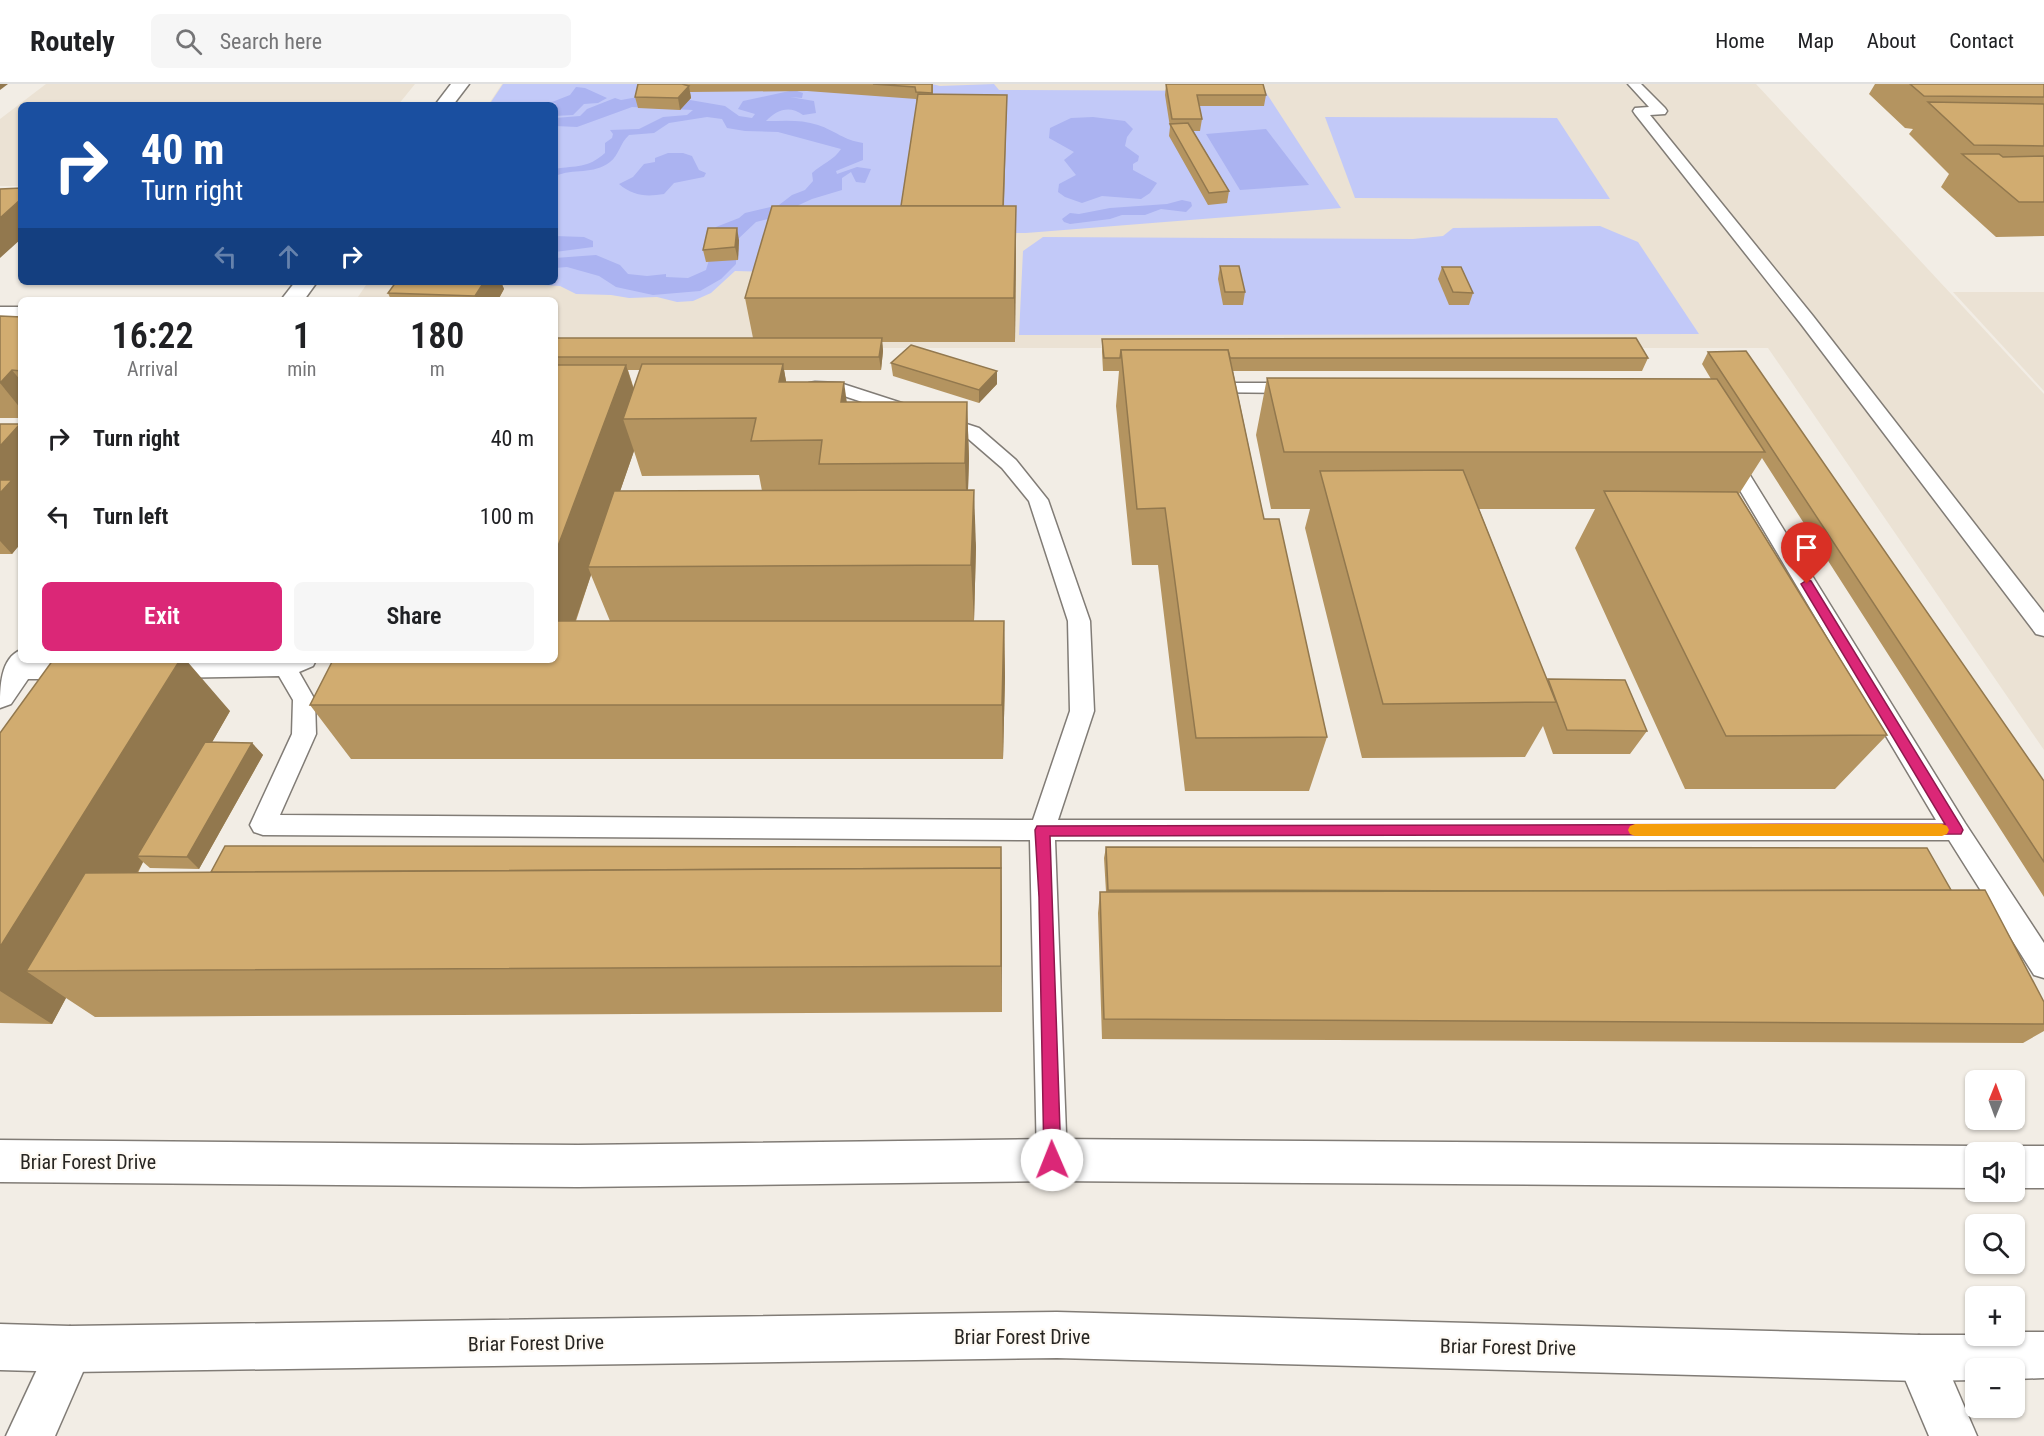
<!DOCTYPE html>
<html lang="en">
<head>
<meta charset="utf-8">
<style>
  body { margin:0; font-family:"Roboto Condensed",sans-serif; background:#f6f6f6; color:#202124; height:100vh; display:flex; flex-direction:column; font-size:22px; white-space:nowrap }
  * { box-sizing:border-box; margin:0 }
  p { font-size:20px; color:#757577 }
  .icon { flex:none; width:33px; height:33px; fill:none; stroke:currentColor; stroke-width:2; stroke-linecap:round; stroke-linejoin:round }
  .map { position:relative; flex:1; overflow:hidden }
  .side { position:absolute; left:18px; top:213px; width:540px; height:366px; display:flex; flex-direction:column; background:#fff; border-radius:9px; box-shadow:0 2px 4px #0004 }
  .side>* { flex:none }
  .guide { position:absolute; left:18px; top:18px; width:540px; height:183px; border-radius:9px; box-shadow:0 2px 4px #0004; background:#1a4fa0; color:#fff; overflow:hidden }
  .needle { width:39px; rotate:1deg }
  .tools { position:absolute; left:1965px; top:986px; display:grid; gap:12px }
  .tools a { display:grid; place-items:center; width:60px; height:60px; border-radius:9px; background:#fff; box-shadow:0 2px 4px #0004; font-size:30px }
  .pin { position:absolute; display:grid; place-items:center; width:51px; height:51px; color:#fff; margin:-62px -26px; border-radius:50% 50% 50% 0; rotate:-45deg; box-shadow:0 0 6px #0007 }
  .pin .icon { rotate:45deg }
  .me { position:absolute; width:66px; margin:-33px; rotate:359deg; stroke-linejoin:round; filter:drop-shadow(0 0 4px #0008) }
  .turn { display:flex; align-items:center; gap:21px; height:126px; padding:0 24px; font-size:27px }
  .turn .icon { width:78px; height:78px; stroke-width:2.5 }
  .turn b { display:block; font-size:42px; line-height:51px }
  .lanes { display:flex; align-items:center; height:57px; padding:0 24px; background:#0003; justify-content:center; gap:30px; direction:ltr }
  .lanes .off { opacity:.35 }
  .eta { display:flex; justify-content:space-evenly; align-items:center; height:102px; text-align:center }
  .eta b { font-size:36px; font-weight:600; line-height:42px }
  .button { display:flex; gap:12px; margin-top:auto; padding:12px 24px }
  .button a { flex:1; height:69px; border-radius:9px; background:#db2777; color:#fff; font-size:24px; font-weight:600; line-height:69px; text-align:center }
  .button a+a { background:#f6f6f6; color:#202124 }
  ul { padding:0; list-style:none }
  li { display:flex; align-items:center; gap:18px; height:78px; padding:0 24px }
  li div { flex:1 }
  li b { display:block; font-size:22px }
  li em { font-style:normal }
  header { display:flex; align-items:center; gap:36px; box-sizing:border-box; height:84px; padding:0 30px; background:#fff; border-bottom:2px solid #e0e0e0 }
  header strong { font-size:28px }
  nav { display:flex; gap:33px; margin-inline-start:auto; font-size:21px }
  .search { width:420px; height:54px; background:#f6f6f6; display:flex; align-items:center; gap:15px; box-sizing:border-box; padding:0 21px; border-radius:9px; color:#757577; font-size:22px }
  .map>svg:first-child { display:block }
  .built { fill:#ebe2d4 }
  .green { fill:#c2c9f8 }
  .water { fill:#abb3f1 }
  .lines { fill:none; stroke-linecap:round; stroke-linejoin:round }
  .service-casing { stroke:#817c76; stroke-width:3 }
  .minor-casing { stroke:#817c76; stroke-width:3 }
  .tertiary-casing { stroke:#817c76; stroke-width:3 }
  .secondary-casing { stroke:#817c76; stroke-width:3 }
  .service { fill:#fff; fill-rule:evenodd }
  .minor { fill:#fff; fill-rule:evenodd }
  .tertiary { fill:#fff; fill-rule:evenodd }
  .secondary { fill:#fff; fill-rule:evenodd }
  .wall { fill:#b49460; fill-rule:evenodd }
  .shaded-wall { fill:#92784e }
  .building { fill:#d1ac70; stroke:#92784e; stroke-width:1.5 }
  .route { fill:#db2777; stroke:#8e194d; stroke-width:1.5 }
  .slow { fill:#f59e0b }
  .labels { text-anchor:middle; stroke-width:4.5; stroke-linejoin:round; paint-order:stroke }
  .near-street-label { font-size:20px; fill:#272522; stroke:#fefaf4 }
</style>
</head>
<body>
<header>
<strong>Routely</strong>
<div class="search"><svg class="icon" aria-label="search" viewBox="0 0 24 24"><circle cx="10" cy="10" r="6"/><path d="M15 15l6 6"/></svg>Search here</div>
<nav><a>Home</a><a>Map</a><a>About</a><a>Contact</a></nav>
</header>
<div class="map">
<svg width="2044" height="1352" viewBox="0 0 2044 1352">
  <rect width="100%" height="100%" fill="#f2ede5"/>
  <!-- built -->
  <g class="built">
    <path d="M46,0H415L398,21H21V102H0V35Z"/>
    <path d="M502,0H1756L2044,310V666L1768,264H555V216H356L368,198H555V21H488Z"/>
    <path d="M1953,208H2044V307Z"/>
  </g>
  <!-- green -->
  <g class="green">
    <path d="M503,0H932L940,2L994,0L999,6L1265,7L1341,124L1026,149H900L773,188L735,187L711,209L693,217L677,218L657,213L629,214L611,211L576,210L560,202L544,201H403L405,198H555V21H489Z"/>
    <path d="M1325,33L1557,34L1610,115L1355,114Z"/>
    <path d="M1600,142L1638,158L1699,250L1019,251L1023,167L1043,153L1413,155L1443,152L1453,144Z"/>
  </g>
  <!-- water -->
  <g class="water">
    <path d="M576,3L585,4L607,14L598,19L584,20L573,31L555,32V21L557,20L552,18L570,11Z"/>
    <path d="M794,6L803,9L802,14L790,13L814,17L816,29L803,31C789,21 777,26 766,37C783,37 801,35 818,41C836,47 843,56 863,59V76L836,87L837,90L857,83L871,85L865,99L856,98L851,88L842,94V106L812,115L799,121L791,129L756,138L736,157V180L721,195L700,207L653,211L616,203L599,192L567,183L555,184V174L596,171L620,181L628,190L647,192L666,190V193L688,194L706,186L711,169L708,155L716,143L739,134L745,129L779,121L792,111L805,106L813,97L812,89C822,80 834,76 841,65L778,48L745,47L727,44L722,35L707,33L669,39L654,49L629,51C620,59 619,71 610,78C593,91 574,84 555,92V85C577,81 587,85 605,69V59L612,54L613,50L610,46L639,45L663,33L687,31L693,26L632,23L577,43L555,42V34L580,32L587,25L615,14L621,16L655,10L725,22L739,32L752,34L755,30L738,25L743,17Z"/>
    <path d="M1093,33L1125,37L1133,45L1127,53L1125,62L1139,72L1138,77L1133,80V86L1157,99L1150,109L1141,115L1102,112L1082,119L1065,113L1058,108L1059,100L1076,91L1064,76L1074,68L1049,54L1050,44L1071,34Z"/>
    <path d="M1266,45L1309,101L1240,106L1206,50Z"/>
    <path d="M668,69H683L692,72L699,86L706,89L704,93L674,99L664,110C646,113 633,112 619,100L633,93L644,80L655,78V74Z"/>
    <path d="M1182,116L1191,118L1192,122L1186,128L1161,125L1145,131H1122L1110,135L1070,140L1064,138L1062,135L1070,129L1079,130L1110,124L1167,120Z"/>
    <path d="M555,152L584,153L593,157V163L555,168Z"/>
  </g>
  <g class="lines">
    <!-- service casing -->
    <g class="service-casing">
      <g id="service">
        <path d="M1628,0H1641L1665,24L1667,27L1665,30L1650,31L1813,232L2044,529V552L2036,550L1801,240L1635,30L1633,27L1635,24L1649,23Z"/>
        <path d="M815,298L840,299L979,344L1016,376L1048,416L1090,537L1094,627L1058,736H1936L1719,371L1721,367H1735L1965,739L2044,859V894L2034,891L1949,756H1055L1067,1076L1063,1087L1052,1091L1041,1087L1037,1076L1030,756L263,751L254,748L250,741L292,650L293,616L279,592L163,594L155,592L152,586L155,580L163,578L316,576L313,582L299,588L315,616L316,650L280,731L1033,736L1070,627L1068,537L1029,417L1002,384L965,352L832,308L809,307L806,303L809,299Z"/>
        <path d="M1205,299H1296L1302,300L1305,304L1302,308L1296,309L1199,308L1196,304L1199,300Z"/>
        <path d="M18,579H77L85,581L88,587L85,593L77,595H18L10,593L7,587L10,581Z"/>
      </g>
    </g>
    <!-- minor casing -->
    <g class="minor-casing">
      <g id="minor">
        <rect x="0" y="223" width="21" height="14"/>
        <path d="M70,1242L86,1249L93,1265L55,1352H6L54,1249Z"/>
        <path d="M1919,1251L1936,1257L1977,1352H1929L1896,1274L1902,1257Z"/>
      </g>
    </g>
    <!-- tertiary casing -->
    <g class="tertiary-casing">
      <g id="tertiary">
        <path d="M451,0H469L453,21H435Z"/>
        <path d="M295,198H317L304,216H281Z"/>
        <path d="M21,566V576H41L11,620L0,624C0,604 0,574 21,566Z"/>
      </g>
    </g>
    <!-- secondary casing -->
    <g class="secondary-casing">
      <g id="secondary">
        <path d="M1052,1055L1976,1062L1991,1068H1976V1104L1052,1097L578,1103L0,1098V1056L578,1061Z"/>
        <path d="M2014,1062H2044V1104H2014V1068H1999Z"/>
        <path d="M1057,1228L1919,1251H2014V1248H2044V1294L2014,1295V1284H1976V1296L1919,1297L1057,1274L70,1288L0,1286V1240L70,1242Z"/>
      </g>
    </g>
    <!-- service -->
    <use href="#service" class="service"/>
    <!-- minor -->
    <use href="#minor" class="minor"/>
    <!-- tertiary -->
    <use href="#tertiary" class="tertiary"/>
    <!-- secondary -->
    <use href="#secondary" class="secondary"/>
  </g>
  <!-- wall -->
  <g class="wall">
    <path d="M638,0H933V10L1007,11L1004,122L1016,165L1015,258H882L883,267L881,286H784L786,298L847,318H967L969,375L968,406L976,463L974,537H1004L1005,593L1003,675H351L310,621L555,576V254H753L745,214L901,122L917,18L916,15L807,7L690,8L691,14L680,26L638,24L635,13ZM628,286H640L634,305ZM634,367L642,392L759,391L762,407H620ZM591,491L610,537H576Z"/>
    <path d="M1166,0L1266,11L1264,22H1199L1202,35L1200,47H1193L1229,107L1227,119L1208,121L1169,52L1170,43L1165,11Z"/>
    <path d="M1875,0H2044V152L1996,153L1941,103L1949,90L1909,50L1913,45L1905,44L1869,10Z"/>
    <path d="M739,156L738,176L706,178L703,166Z"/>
    <path d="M1220,182L1245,208L1243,221H1223L1218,195Z"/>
    <path d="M1442,183L1473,209L1469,221H1449L1438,195Z"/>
    <path d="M396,198H501L504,205L498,216H387H391L388,209Z"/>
    <path d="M0,232L21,233V334H0Z"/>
    <path d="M1102,255L1648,274L1642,287H1233L1264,435L1327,653L1309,707H1185L1158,481H1132L1116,322L1119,287H1103L1102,268Z"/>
    <path d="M1708,268L2044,697V813L1762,374L1739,410L1887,651L1835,705H1685L1575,464L1595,425H1479L1547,596L1548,595L1647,647L1630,670H1553L1543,642L1525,673L1362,674L1305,444L1310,425H1271L1256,351L1267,294L1711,295L1702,280Z"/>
    <path d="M891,279L997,300L979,319L893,292Z"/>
    <path d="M0,340H20L21,341V459L12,470H0Z"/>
    <path d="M230,627L212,658L252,659L263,671L199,785L150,784L143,778L138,789L211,788L1001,763L1002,928L95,933L66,914L52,940L0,939V649Z"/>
    <path d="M1106,763L1951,806L2044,918V947L2023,959L1102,955L1098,829L1100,808H1106L1104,774Z"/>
  </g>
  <!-- shaded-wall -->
  <g class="shaded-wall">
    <path d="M0,0H8L0,6Z"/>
    <path d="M689,2L691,14L680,26L678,14Z"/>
    <path d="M21,115V138H20L21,140V155L0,174V134Z"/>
    <path d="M1016,122V165L1015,258L1014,214Z"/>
    <path d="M737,144L739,156L738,176L735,163Z"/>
    <path d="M484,198H501L504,205L498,216H477L475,212Z"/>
    <path d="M882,254L883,267L881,286L879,273Z"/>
    <path d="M783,280L793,336L779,298Z"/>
    <path d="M626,281L643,335H623L634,367L594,483H588L591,491L565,567L555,545V470Z"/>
    <path d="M12,286L21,297V325L0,299Z"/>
    <path d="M997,287V300L979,319V306Z"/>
    <path d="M844,298L852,355L841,318Z"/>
    <path d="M967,318L969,375L967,436L965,379Z"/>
    <path d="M20,340L21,341V459L12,470L0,457V358Z"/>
    <path d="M974,406L976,463L974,537L971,481Z"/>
    <path d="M1004,537L1005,593L1003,675L1002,621Z"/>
    <path d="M180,576H186L230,627L147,772H137L143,778L82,887H26L66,914L52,940L0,907V863Z"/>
    <path d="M252,659L263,671L199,785L187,773Z"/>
    <path d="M1001,763L1002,833V928L1000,815Z"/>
  </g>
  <!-- building -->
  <g class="building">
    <path d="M638,0H682L689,2L678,14L635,13Z"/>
    <path d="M873,0H932V9L916,8L915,3Z"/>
    <path d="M1166,0H1263L1266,11H1197L1202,35H1172Z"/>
    <path d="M1910,0H2044V13L1924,12Z"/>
    <path d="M918,10L1007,11L1003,122H901Z"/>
    <path d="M1928,18L2044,20V62L1974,61Z"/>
    <path d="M1188,39L1229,107L1209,109L1170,40Z"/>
    <path d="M1962,70H1999L2003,73L2044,72V118H2019Z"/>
    <path d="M21,104V115L0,134V105Z"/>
    <path d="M772,122H1016L1014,214H745Z"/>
    <path d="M708,144H737L735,163L703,166Z"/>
    <path d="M1220,182H1239L1245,208H1225Z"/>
    <path d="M1442,183H1461L1473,209L1453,208Z"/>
    <path d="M396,198H484L475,212L388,209Z"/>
    <path d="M0,232L21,233V287L12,286L0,299Z"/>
    <path d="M555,254H882L879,273H555Z"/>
    <path d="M1636,254L1648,274H1230L1228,266H1121L1120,274H1104L1102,255Z"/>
    <path d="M911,261L997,287L979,306L891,279Z"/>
    <path d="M1121,266H1228L1264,435H1279L1327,653L1196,654L1165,424L1137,425Z"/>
    <path d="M1746,267L2044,697V778L1708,268Z"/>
    <path d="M642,280H783L779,298H844L841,318H967L965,379L819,380L822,356L751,357L756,334L623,335Z"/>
    <path d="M555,281H626L555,470Z"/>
    <path d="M1267,294L1717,295L1765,368H1284Z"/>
    <path d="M0,340H20L0,362Z"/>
    <path d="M1463,386L1556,618L1383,620L1320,387Z"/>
    <path d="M0,396H12L0,409Z"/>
    <path d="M974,406L971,481L588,483L614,407Z"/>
    <path d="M1604,407L1737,408L1887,651L1726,652Z"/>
    <path d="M555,537H1004L1002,621H310L333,576H555Z"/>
    <path d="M53,576H180L0,863V649Z"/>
    <path d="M1548,595L1625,596L1647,647L1567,646Z"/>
    <path d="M205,658L252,659L187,773L137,772Z"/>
    <path d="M225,762L1001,763V784L211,788Z"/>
    <path d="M1106,763L1927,764L1951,806L1574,807L1108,806Z"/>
    <path d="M1001,784V882L26,887L85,789Z"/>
    <path d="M1985,806L2044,918V940L1104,935L1100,808Z"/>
  </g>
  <!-- route -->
  <path class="route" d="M1807,496L1811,497L1961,742L1963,746L1961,750L1050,752L1061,1076L1058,1082L1052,1085L1046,1082L1044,1076L1039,813L1035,746L1037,742L1945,740L1801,500Z"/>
  <!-- slow -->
  <path class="slow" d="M1635,740H1942L1947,742L1949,746L1947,750L1942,752H1635L1630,750L1628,746L1630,742Z"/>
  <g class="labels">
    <!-- near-street labels -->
    <g class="near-street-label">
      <text x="88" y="1085">Briar Forest Drive</text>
      <text x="1022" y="1260">Briar Forest Drive</text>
      <text transform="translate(536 1259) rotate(-1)" y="7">Briar Forest Drive</text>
      <text transform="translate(1508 1263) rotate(1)" y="7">Briar Forest Drive</text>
    </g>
  </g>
</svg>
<div class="tools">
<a><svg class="needle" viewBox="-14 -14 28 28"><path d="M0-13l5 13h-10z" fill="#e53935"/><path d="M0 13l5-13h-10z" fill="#757577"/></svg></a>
<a><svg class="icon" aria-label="sound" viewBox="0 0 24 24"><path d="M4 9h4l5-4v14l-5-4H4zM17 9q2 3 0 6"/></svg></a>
<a><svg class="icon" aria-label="search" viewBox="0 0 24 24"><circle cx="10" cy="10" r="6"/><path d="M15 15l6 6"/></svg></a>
<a>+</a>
<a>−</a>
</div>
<div class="pin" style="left:1807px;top:500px;background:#d93025"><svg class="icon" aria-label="arrive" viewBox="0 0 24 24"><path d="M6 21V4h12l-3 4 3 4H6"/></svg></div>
<svg class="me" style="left:1052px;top:1076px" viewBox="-20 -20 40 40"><circle r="19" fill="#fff"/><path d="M0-13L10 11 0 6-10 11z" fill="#db2777"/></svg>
<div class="guide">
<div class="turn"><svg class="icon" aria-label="right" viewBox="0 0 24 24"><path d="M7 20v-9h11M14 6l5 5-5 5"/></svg><div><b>40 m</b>Turn right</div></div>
<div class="lanes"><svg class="icon off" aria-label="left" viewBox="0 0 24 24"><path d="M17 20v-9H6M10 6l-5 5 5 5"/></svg><svg class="icon off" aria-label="ahead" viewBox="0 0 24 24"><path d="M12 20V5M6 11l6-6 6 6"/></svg><svg class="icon" aria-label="right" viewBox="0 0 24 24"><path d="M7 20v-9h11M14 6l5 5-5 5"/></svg></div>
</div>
<section class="side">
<div class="eta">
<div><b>16:22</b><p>Arrival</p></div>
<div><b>1</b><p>min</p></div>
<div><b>180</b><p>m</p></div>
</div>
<ul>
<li><svg class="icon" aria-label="right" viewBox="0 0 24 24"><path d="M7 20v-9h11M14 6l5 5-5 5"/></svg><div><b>Turn right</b></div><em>40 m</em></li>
<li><svg class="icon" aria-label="left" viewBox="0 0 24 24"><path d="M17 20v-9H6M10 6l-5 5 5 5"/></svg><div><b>Turn left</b></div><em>100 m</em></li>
</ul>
<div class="button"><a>Exit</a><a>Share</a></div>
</section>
</div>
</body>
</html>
